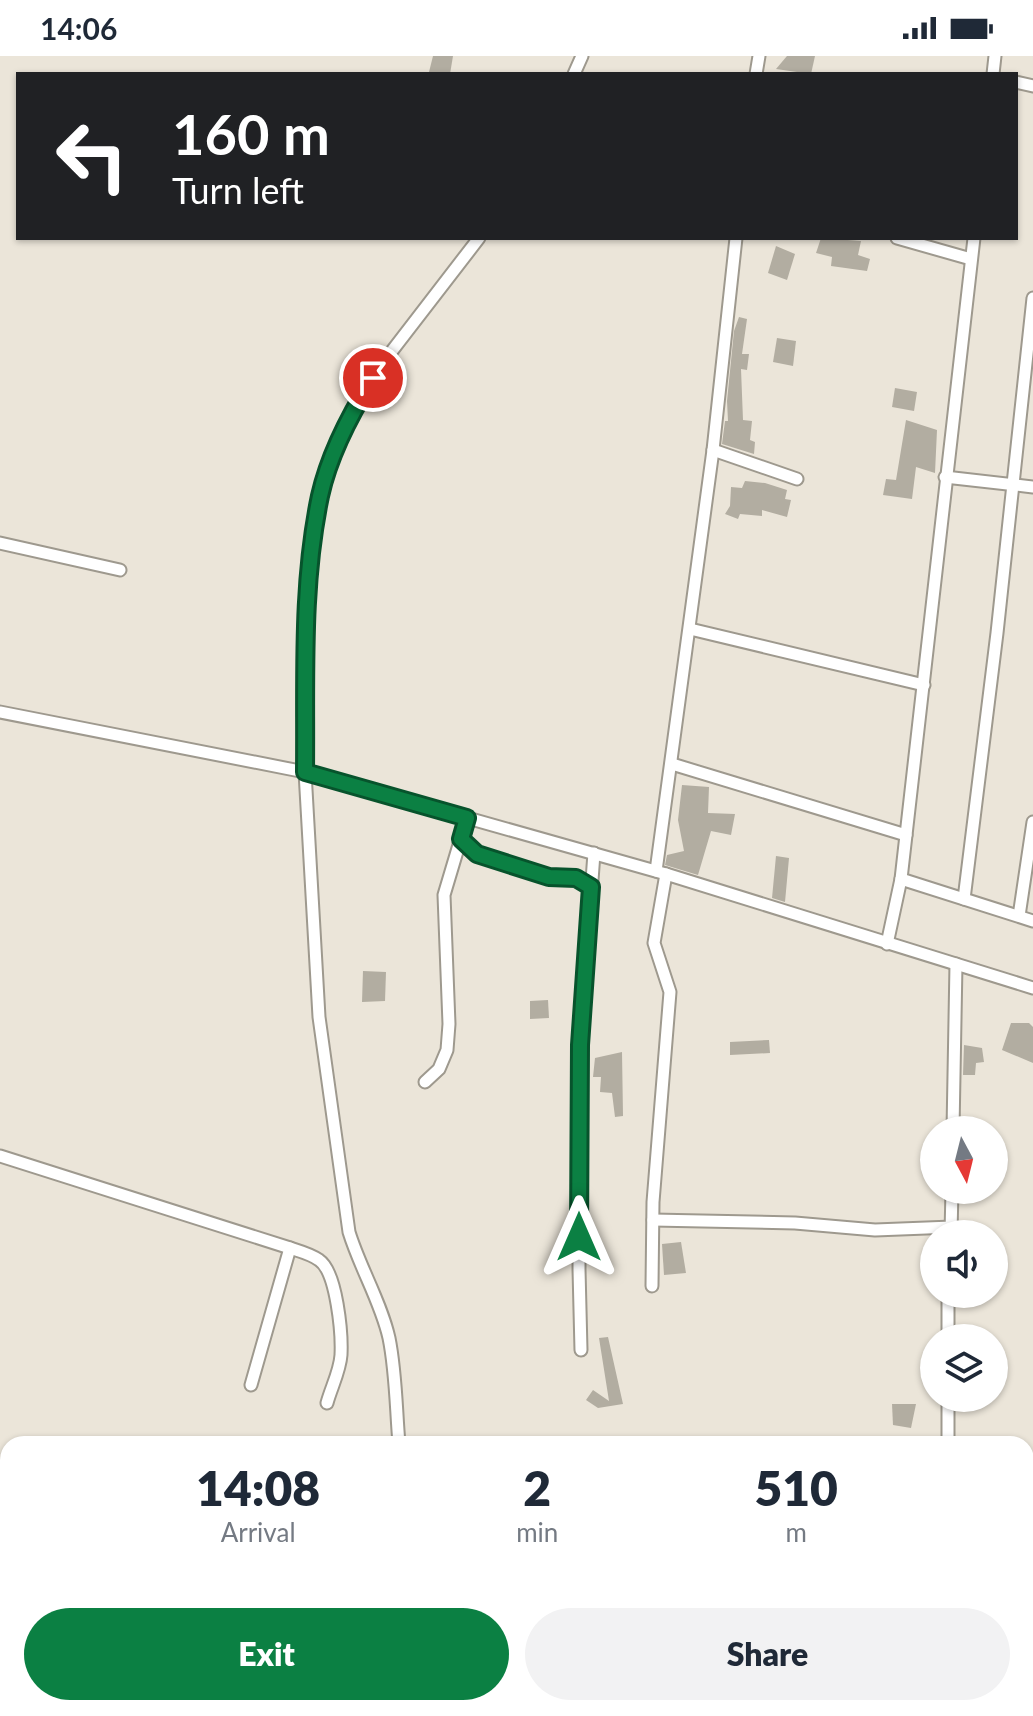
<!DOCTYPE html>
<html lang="en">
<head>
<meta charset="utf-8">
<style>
  body { margin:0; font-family:Lato,sans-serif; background:#f2f2f3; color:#1f2937; height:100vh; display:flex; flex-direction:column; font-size:30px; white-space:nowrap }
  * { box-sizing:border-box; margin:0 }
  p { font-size:26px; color:#747a83 }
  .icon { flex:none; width:44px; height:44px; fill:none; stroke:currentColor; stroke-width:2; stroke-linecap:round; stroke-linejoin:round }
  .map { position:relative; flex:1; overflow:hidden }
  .sheet { position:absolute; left:0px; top:1380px; width:1034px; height:280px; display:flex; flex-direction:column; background:#fff; border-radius:24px 24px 0 0; box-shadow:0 2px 6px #0004 }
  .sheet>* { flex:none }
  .banner { position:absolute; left:16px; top:16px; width:1002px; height:168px; border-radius:0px; box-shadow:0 2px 6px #0004; background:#202124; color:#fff; overflow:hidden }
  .needle { width:52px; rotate:173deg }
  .buttons { position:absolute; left:920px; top:1060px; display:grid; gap:16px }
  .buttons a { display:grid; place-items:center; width:88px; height:88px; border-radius:50%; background:#fff; box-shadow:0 2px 6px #0004; font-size:40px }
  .pin { position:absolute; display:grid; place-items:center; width:68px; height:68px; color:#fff; margin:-34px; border:4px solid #fff; border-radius:50%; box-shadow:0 2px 8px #0007 }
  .me { position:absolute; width:88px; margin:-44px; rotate:0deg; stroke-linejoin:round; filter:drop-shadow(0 0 6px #0008) }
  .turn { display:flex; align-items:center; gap:28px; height:168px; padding:0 24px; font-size:36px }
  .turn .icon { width:104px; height:104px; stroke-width:2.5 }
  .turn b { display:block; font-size:56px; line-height:68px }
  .eta { display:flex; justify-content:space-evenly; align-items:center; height:136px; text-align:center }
  .eta b { font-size:48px; font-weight:800; line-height:56px }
  .primary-button { display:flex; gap:16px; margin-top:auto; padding:16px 24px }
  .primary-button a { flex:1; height:92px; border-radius:48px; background:#0b8043; color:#fff; font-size:32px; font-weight:800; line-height:92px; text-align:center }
  .primary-button a+a { background:#f2f2f3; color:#1f2937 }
  .status { display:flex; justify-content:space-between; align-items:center; height:56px; padding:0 40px; background:#fff; direction:ltr }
  .status svg { height:22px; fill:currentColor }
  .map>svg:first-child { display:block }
  .building { fill:#b2ada1 }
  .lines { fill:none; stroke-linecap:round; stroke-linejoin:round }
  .minor-casing { stroke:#9e998e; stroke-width:15 }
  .minor { stroke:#fff; stroke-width:11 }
  .route-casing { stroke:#07532c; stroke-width:20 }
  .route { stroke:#0b8043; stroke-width:14 }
</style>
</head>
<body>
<div class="status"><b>14:06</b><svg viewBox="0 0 49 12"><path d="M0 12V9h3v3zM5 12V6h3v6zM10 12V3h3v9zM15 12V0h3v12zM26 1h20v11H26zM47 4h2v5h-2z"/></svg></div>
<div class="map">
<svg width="1033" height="1660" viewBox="0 0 1033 1660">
  <rect width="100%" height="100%" fill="#ebe5d9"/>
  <!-- building -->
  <g class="building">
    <path d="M433,0H453L450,18L429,16Z"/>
    <path d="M787,0H815L811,18L776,13Z"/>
    <path d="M821,182L861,185L858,199L870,203L867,215L831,210L832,201L816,197Z"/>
    <path d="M776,190L795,198L787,224L768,217Z"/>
    <path d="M739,261L747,263L742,298H749L747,314L741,313L743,364L752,365L750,384L755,386L754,398L722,388L725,365H728L727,345L734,275Z"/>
    <path d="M777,282L796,285L793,310L773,306Z"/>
    <path d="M895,332L917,336L914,355L892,351Z"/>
    <path d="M906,364L937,374L935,417L916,411L912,443L883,439L886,423L896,424Z"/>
    <path d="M745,425L765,427L787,434L785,443L791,444L787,461L762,454V460L740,458L738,463L725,458L730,450L731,431L742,432Z"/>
    <path d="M682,729L709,731L708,757L735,758L731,779L711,775L698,819L665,809L667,799L684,795L678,764Z"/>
    <path d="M776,800L789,802L785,846L772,842Z"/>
    <path d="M363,915L386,916L385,945L362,946Z"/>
    <path d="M548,944L549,962L530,963V945Z"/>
    <path d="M1011,967H1029L1033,971V1007L1002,994Z"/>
    <path d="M769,984L770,997L730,999V986Z"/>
    <path d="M964,989L982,992L984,1006L976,1007L975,1019H963Z"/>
    <path d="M622,996L623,1060L615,1061L612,1037L600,1036L601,1021H593L595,1002Z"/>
    <path d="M681,1186L686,1217L664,1219L662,1188Z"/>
    <path d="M608,1281L623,1348L598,1352L586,1344L593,1334L609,1345L599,1282Z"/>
    <path d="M892,1348H916L911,1372L893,1369Z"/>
  </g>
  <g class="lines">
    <!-- minor casing -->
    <g class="minor-casing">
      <g id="minor">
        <path d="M574,18L582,0"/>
        <path d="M756,18L759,0"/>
        <path d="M993,18L995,0"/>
        <path d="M1016,26L1033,30"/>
        <path d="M897,182L971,203"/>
        <path d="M713,394L797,423"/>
        <path d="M945,421L1033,431"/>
        <path d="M0,487L120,514"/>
        <path d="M690,573L924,629"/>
        <path d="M0,656L305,716L666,818L1033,932"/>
        <path d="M672,708L906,779"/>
        <path d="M461,783C477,803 523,815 548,820C568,824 571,819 591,831"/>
        <path d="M656,815L713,394L736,182"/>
        <path d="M901,823L1033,865"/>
        <path d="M964,843L997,577L1033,242"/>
        <path d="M1019,860L1033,766"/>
        <path d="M887,888L901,823L974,182"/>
        <path d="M425,1026L439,1013L447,994L449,968L444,839L467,762"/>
        <path d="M953,1074L956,908"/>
        <path d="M0,1100L290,1192C299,1195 311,1198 319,1204C337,1216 342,1278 341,1299C340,1315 331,1332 327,1347"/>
        <path d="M653,1164L795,1167L875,1174L952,1171"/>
        <path d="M951,1177L952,1134"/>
        <path d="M652,1230L653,1146L670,936L654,887L666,818"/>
        <path d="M948,1282V1238"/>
        <path d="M581,1294L579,1213L580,989L594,797"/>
        <path d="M251,1329L290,1192"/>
        <path d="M948,1342V1388"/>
        <path d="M399,1388C396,1353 396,1316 389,1282C381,1246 360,1212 349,1176L319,961L305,716L308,523L320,438L340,384L361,341L385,304L479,182"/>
        <path d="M1026,1617H1033"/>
        <path d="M359,1652L361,1660"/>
        <path d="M950,1660L951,1652"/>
      </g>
    </g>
    <!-- minor -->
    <use href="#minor" class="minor"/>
  </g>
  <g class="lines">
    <!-- route casing -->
    <g class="route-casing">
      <path id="route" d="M373,322C351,357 329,399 320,440C301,530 306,624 305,716L467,762L461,783L477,798L549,821L576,822L591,831L580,989L579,1181"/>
    </g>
    <!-- route -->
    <use href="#route" class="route"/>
  </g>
</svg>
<div class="buttons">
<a><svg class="needle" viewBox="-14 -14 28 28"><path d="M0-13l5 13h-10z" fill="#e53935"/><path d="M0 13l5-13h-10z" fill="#747a83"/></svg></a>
<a><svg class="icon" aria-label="sound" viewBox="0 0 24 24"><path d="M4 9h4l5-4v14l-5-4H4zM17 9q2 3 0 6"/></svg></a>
<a><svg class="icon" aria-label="layers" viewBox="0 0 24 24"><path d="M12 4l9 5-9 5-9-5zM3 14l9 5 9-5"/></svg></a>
</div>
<div class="pin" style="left:373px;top:322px;background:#d93025"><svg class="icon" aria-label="arrive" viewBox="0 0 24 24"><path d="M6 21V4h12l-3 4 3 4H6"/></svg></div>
<svg class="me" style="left:579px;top:1181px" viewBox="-20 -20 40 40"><path d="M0-17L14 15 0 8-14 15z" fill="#0b8043" stroke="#fff" stroke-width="4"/></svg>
<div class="banner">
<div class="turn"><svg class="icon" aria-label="left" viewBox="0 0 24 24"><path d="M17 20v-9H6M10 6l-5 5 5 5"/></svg><div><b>160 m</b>Turn left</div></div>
</div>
<section class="sheet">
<div class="eta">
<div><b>14:08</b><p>Arrival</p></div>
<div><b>2</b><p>min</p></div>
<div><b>510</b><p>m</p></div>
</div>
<div class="primary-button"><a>Exit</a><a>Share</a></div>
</section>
</div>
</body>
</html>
